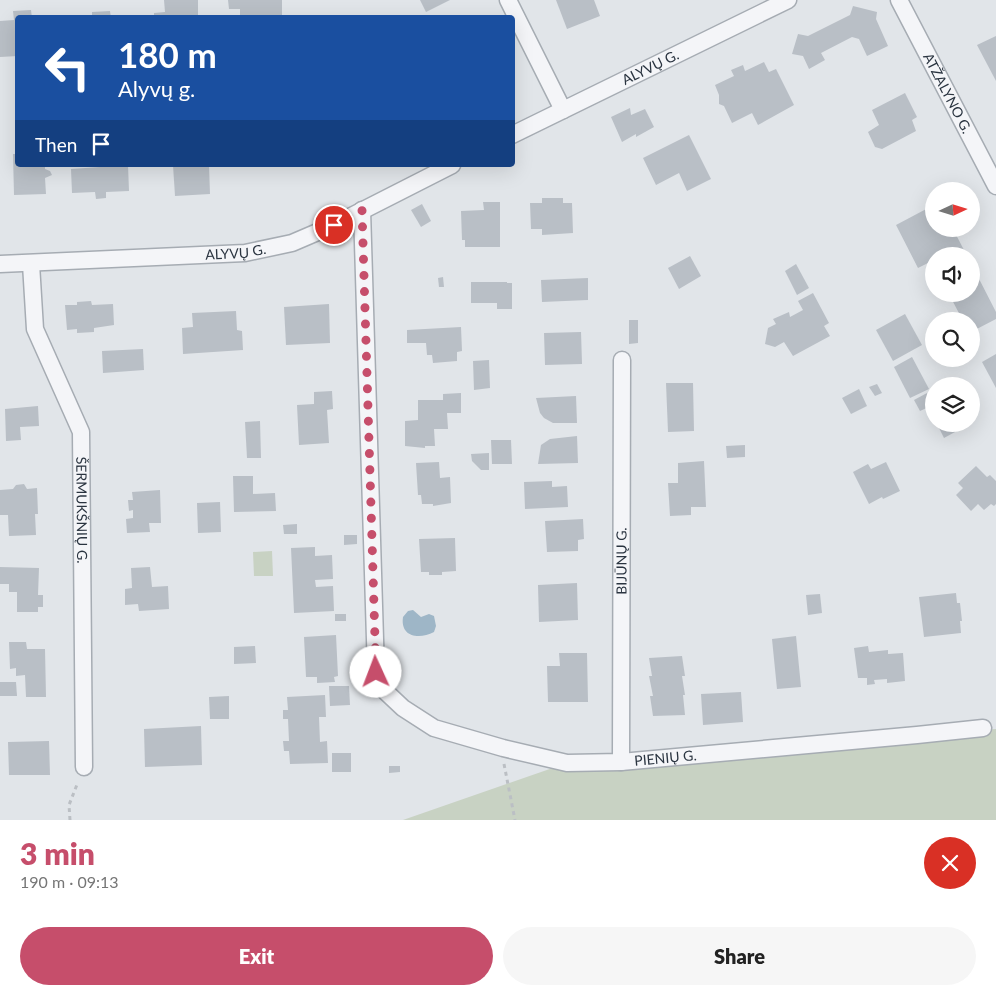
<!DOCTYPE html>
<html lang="en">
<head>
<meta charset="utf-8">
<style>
  body { margin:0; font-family:Lato,sans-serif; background:#f6f6f6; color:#222; height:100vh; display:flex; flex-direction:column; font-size:19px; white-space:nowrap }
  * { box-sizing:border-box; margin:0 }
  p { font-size:16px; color:#767676 }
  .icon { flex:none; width:28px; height:28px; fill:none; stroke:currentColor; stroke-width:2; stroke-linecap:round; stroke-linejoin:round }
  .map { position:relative; height:820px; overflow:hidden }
  .drawer { display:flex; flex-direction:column; background:#fff; flex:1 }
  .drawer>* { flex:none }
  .top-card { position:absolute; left:15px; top:15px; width:500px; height:152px; border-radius:5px; box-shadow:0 5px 20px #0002; background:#1a4fa0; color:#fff; overflow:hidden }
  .needle { width:32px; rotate:86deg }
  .tools { position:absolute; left:925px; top:182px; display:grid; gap:10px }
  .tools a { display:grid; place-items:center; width:55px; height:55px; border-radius:50%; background:#fff; box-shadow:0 5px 20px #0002; font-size:25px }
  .pin { position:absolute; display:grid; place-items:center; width:42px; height:42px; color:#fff; margin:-21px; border:2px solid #fff; border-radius:50%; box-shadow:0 1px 5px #0007 }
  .me { position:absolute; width:55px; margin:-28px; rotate:358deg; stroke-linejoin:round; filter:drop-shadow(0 0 4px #0008) }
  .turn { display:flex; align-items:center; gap:18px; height:105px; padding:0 20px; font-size:22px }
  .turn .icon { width:65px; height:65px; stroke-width:2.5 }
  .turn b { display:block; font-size:35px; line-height:42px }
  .then { display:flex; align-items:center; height:48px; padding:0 20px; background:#0003; gap:10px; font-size:19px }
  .round { display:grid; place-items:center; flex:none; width:52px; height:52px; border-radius:26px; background:#f6f6f6 }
  .headline { display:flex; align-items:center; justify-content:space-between; height:85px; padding:0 20px }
  h1 { font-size:30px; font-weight:800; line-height:38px; color:#c64e6b }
  .action { display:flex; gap:10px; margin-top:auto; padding:10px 20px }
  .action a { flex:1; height:58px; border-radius:30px; background:#c64e6b; color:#fff; font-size:20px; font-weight:800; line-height:58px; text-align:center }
  .action a+a { background:#f6f6f6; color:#222 }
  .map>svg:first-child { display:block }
  .green { fill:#c8d2c3 }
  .water { fill:#9eb6c7 }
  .building { fill:#b9bfc6 }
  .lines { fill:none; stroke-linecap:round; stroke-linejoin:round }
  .minor-casing { stroke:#a6acb3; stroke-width:19 }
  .path { stroke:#bbbfc4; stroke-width:3; stroke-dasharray:4 4; stroke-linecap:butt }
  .minor { stroke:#f4f5f8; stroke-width:16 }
  .route { stroke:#c64e6b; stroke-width:9; stroke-dasharray:0 16.2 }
  .labels { text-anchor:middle; stroke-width:4; stroke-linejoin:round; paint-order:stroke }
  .street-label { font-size:14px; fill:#2a3440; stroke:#f1f4f7 }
</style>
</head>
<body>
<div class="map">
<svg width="996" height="820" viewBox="0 0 996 820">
  <rect width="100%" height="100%" fill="#e1e5e9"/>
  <!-- green -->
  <g class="green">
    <path d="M272,551L273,576H254L253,552Z"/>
    <path d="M996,729V820H403L567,763Z"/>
  </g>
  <!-- water -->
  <path class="water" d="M413,610L421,617L429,614L434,616L436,626L434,632C419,640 400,637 403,617L408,611Z"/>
  <!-- building -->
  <g class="building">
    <path d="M164,0H198V18H154V13L165,12Z"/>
    <path d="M228,0H282V17L240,18V9H229Z"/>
    <path d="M420,0H450L426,12Z"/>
    <path d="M556,0H594L600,16L567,29Z"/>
    <path d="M853,6L877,12L876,19L888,46L867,56L859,39L852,37L821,53L825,60L809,69L803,56L792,54L798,34L808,36L850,15Z"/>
    <path d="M31,10L32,18H18V56L0,57V21L14,20L13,11Z"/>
    <path d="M110,11L111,18H92V12Z"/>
    <path d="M996,36V81L977,45Z"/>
    <path d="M764,62L769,72L776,69L794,105L758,125L752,113L732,123L724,106L719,104V95L715,85L734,76L731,70L743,65L745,71Z"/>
    <path d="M905,93L917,117L912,120L916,131L882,149L875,147L868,132L879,125L872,110Z"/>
    <path d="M630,108L631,115L645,109L654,127L636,137V134L622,142L611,117Z"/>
    <path d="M689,135L711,179L687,191L679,173L656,185L643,158Z"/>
    <path d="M13,154H18V165H45V169L50,171L52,175L45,178L46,194L14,195Z"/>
    <path d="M128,165L129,191L106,192V198L96,199L95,192L72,193L71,169Z"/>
    <path d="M173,165H209L210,194L175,196Z"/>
    <path d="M542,198H563V203H572L573,233L542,235V229H531L530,203H542Z"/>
    <path d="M483,202H500V247H465V240H462L461,211L484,210Z"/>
    <path d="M422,204L431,221L421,227L411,210Z"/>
    <path d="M930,207L934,214V229H942L944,232L953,229L964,250L952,256H934V260L918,268L896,225Z"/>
    <path d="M690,256L701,276L679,289L668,268Z"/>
    <path d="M796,264L809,288L797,295L785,271Z"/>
    <path d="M976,273L996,312V319L971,332V321H963L949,294H971V275Z"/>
    <path d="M443,277L444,287H439L438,278Z"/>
    <path d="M588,278V300L542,302L541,280Z"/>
    <path d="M471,282H507V283H512V309H497V303H471Z"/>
    <path d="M813,293L829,323L824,326L830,336L793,356L784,342L775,347L765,344L768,328L776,324L773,319L789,312L790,317L803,310L798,301Z"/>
    <path d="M91,301L92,305L113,304L114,325L94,328V332L77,333V329L67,330L65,305H77V302Z"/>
    <path d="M329,304L330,343L286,345L284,307Z"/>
    <path d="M236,311L237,330L242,331L243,350L183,354L182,328L193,327L192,313Z"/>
    <path d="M905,314L922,345L893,361L876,330Z"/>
    <path d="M629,320H638V343L629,344Z"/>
    <path d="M461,327L462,351L457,352V361L433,363L432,355H427L426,343H407V330Z"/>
    <path d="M581,332L582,364L545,365L544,333Z"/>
    <path d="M143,349L144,370L103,373L102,351Z"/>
    <path d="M996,354V388L982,362Z"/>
    <path d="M912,357L929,389L910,398L894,367Z"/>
    <path d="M489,360L490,388L474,390L473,361Z"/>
    <path d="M666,383H693L694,431L668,432Z"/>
    <path d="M877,384L882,393L875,396L869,387Z"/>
    <path d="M859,389L867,406L851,414L842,398Z"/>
    <path d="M332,391L333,409L327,410L329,443L299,445L297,405L314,404V392Z"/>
    <path d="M461,393V413H447L448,429H434L435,446H425V448L405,446V421L418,420V400H443V394Z"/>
    <path d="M927,393L933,405L920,411L914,400Z"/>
    <path d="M576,396L577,423H553L544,418L540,413L536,398Z"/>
    <path d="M38,406L39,426L20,427L21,440L6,441L5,409Z"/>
    <path d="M260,421L261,458H247L245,422Z"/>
    <path d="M937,424H951L955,432L944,438Z"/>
    <path d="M577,436L578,463L538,464L541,445L550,439Z"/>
    <path d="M491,440H511L512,464H492Z"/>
    <path d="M745,445V457L727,458L726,446Z"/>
    <path d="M489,453V470H481L472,461L471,454Z"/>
    <path d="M704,461L706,507H691V515L670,516L668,483H678V463Z"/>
    <path d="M439,462L440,478L450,477L451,503L433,506V504H422L421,495H418L416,463Z"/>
    <path d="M886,462L900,491L883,499L882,497L869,504L853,472L868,464L871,469Z"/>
    <path d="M976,466L987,477L990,475L996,481V504L994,506L991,504L984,510L978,504L971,511L956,495L963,488L958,483Z"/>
    <path d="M233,476H253V494L275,493L276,511L234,512Z"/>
    <path d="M552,481V487L567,486L568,507L525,509L524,482Z"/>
    <path d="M24,484L27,489L37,488L38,514H35L36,535L9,536L8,515H0V490L13,489L16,485Z"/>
    <path d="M160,490L161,523H149L150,532L127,533L126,519L133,518V510L129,511L128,500H133L132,492Z"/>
    <path d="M220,502L221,532L198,533L197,503Z"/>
    <path d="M583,519L584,539L578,540V551L547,552L545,521Z"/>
    <path d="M297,524V534H284L283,525Z"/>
    <path d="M344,535H357V544L344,545Z"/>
    <path d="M455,538L456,571L442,572V575H429V572H421L419,539Z"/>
    <path d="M315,547V556L332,555L333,579L315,580L316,587L333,586L334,611L294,613L291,548Z"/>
    <path d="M0,567L39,568L38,595H43V607H38V612H17V592H9V584H0Z"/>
    <path d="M150,567L152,587L168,586L169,609L139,611L138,604L125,605V589L132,588L131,568Z"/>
    <path d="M577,583L578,620L539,622L538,585Z"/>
    <path d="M956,593L957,603H960L962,621H960L961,633L924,637L919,597Z"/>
    <path d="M820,594L822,613L808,615L806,595Z"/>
    <rect x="335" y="614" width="11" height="7"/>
    <path d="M336,635L338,676L334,677L335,682L317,683V677H306L304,637Z"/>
    <path d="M796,636L801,687L777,689L772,639Z"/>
    <path d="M9,642H26L27,649H45L46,697H26L25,675L16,676V668L10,669Z"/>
    <path d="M255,646L256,663L234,664V647Z"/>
    <path d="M868,646L869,652L888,650V654L903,653L905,681L887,683V679L874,680L875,684L867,685V678H858L854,648Z"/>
    <path d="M559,653H587L588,702H548L547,666H560Z"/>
    <path d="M682,656L685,676H682L685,695H683L685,715L653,716L650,696H653L649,676H652L649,658Z"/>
    <path d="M0,682H16L17,696H0Z"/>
    <path d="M329,686H349L350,705L330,706Z"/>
    <path d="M741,692L743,722L703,725L701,694Z"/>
    <path d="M325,695L326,717H319L320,742L327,741L328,763L290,764L289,751H284L283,741H289L288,719H283V710H288L287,697Z"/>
    <path d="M229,696V719H210L209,697Z"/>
    <path d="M201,726L202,765L145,767L144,729Z"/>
    <path d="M49,741L50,775H9L8,742Z"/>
    <rect x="332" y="753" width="19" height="19"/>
    <path d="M389,766H400V772L389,773Z"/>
  </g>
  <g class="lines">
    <!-- minor casing -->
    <g class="minor-casing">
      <g id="minor">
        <path d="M508,0L563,110"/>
        <path id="s1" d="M899,0L996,186"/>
        <path id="s2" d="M512,135L788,0"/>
        <path id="s3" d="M362,210L376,672L386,692L403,708L434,728L503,748L567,763L621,762L917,735L983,728"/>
        <path id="s4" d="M0,264L245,253L292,243L334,225L452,165"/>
        <path id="s5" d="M31,264L35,329L81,432L84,767"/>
        <path id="s6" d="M621,762L622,360"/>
      </g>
    </g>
    <!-- path -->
    <g class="path">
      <path d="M504,764L515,820"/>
      <path d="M70,820L69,805L78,782"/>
    </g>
    <!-- minor -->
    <use href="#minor" class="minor"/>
  </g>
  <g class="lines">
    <!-- route -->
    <path class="route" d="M334,225L362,210L376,672"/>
  </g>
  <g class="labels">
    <!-- street labels -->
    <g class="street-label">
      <text dy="5" stroke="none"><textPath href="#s2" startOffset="154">ALYVŲ G.</textPath></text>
      <text dy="5" stroke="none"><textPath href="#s1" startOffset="105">ATŽALYNO G.</textPath></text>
      <text dy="5" stroke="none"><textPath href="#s4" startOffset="236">ALYVŲ G.</textPath></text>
      <text dy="5" stroke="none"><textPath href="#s5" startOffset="256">ŠERMUKŠNIŲ G.</textPath></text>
      <text dy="5" stroke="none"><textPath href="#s6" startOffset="201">BIJŪNŲ G.</textPath></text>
      <text dy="5" stroke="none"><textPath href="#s3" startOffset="781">PIENIŲ G.</textPath></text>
    </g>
  </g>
</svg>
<div class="tools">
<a><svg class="needle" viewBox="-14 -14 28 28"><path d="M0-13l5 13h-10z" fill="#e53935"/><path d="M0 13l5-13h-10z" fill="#767676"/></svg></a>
<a><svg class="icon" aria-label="sound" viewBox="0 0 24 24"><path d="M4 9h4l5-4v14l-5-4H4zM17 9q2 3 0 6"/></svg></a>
<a><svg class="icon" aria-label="search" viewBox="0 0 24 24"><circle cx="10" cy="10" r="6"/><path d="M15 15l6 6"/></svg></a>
<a><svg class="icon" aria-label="layers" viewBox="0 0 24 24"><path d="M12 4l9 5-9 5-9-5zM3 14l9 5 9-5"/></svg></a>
</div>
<div class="pin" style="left:334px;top:225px;background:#d93025"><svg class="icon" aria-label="arrive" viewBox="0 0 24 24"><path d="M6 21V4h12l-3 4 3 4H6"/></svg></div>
<svg class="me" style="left:376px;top:672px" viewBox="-20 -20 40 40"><circle r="19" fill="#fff"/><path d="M0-13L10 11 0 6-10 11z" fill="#c64e6b"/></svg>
<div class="top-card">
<div class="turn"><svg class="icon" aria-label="left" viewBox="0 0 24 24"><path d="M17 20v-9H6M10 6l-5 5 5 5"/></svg><div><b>180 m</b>Alyvų g.</div></div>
<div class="then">Then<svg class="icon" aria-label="arrive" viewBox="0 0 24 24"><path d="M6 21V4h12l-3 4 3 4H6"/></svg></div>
</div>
</div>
<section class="drawer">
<div class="headline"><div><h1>3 min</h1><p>190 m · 09:13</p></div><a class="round" style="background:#d93025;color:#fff"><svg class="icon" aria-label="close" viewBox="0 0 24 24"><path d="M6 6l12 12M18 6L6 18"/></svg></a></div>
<div class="action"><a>Exit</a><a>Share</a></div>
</section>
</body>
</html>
